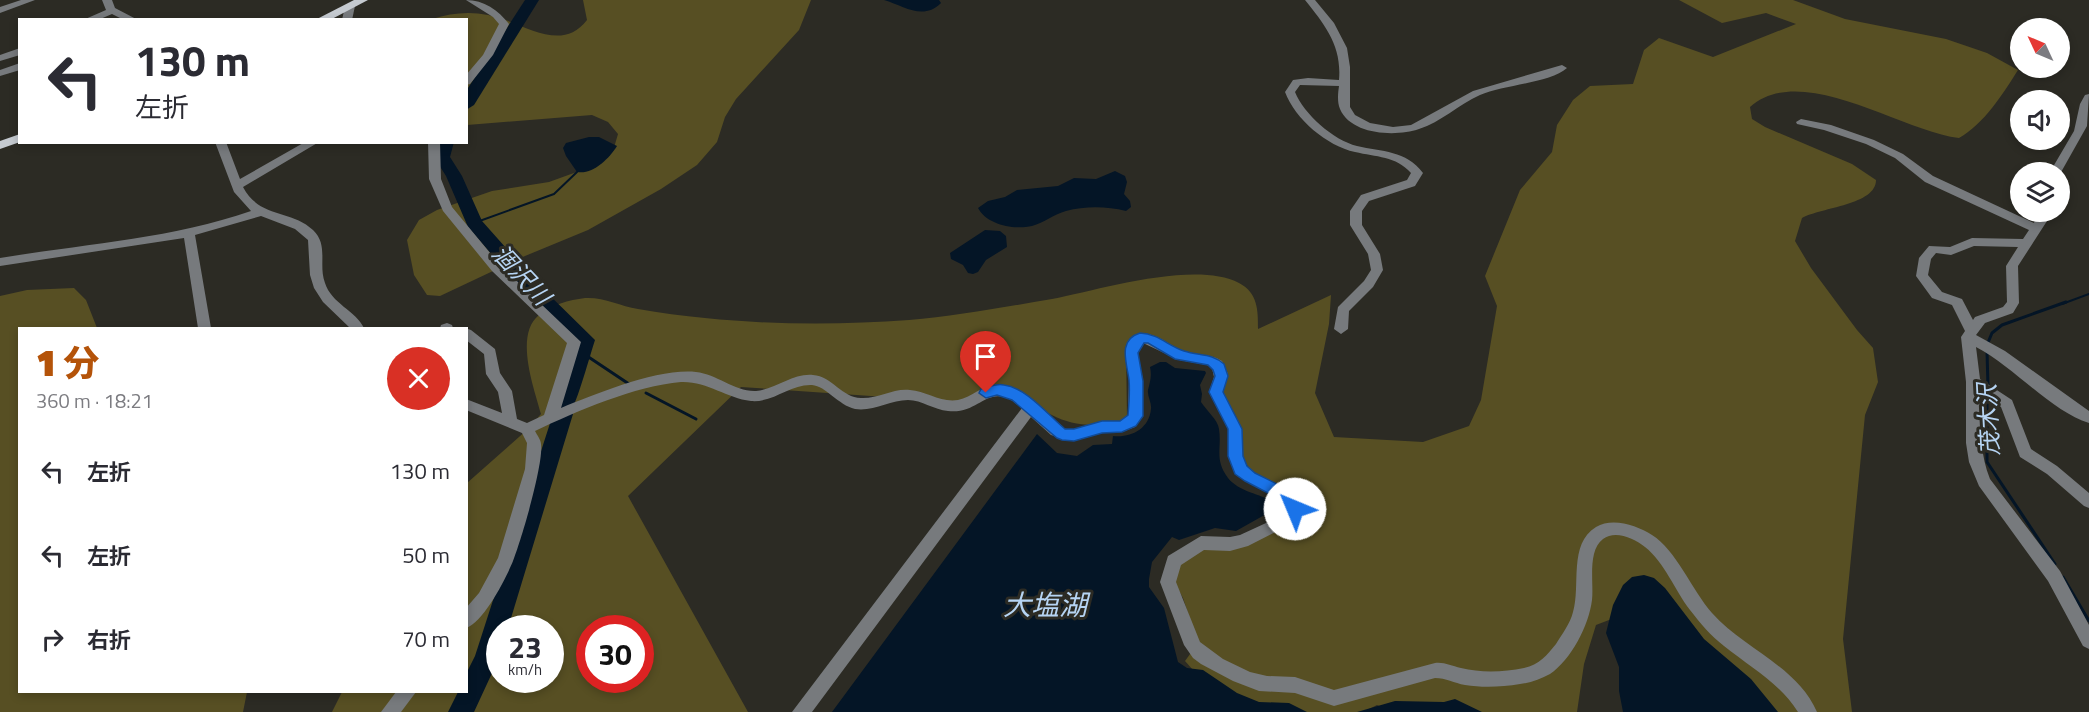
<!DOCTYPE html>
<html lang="ja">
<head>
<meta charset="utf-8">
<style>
  body { margin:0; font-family:"Titillium Web","Noto Sans JP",sans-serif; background:#f7f7f7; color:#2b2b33; height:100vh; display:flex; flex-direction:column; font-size:22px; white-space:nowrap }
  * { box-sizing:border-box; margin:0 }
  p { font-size:20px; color:#7c7c81 }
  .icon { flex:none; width:33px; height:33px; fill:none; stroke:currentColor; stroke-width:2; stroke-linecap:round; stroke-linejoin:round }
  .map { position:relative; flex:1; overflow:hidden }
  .details { position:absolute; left:18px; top:327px; width:450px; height:366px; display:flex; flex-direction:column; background:#fff; border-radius:0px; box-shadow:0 3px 9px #0003 }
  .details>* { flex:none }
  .guide { position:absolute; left:18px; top:18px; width:450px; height:126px; border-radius:0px; box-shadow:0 3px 9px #0003; background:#fff; color:#2b2b33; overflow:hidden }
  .needle { width:39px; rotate:314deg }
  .buttons { position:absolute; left:2010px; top:18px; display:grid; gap:12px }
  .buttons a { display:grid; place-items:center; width:60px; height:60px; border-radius:50%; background:#fff; box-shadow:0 3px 9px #0003; font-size:30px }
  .speed { position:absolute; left:486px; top:615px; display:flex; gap:12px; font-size:30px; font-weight:700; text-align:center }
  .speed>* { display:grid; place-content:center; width:78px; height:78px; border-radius:50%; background:#fff; box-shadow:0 3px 9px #0003; line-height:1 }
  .speed small { font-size:15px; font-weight:400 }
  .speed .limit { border:9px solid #d22; background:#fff; color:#111 }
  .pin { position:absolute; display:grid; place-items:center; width:51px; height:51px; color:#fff; margin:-62px -26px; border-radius:50% 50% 50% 0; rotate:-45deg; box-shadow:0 0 6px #0007 }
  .pin .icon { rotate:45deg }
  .me { position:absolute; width:66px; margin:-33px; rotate:315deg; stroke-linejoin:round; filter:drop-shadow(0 0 4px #0008) }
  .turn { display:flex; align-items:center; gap:21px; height:126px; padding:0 18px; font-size:27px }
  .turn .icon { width:78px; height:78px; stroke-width:2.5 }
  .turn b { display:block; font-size:42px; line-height:51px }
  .round { display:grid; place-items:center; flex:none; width:63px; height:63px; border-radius:32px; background:#f7f7f7 }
  .overview { display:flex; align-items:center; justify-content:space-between; height:102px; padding:0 18px }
  h1 { font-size:36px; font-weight:800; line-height:45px; color:#b45309 }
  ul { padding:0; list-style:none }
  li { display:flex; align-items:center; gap:18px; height:84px; padding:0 18px }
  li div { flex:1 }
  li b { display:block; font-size:22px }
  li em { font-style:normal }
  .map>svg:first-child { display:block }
  .green { fill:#574f23; fill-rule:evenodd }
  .water { fill:#041526 }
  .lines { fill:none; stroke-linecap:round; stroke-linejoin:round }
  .stream-far1 { stroke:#041526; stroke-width:2 }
  .stream { stroke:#041526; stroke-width:3 }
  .river { fill:#041526; fill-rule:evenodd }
  .minor { fill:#777a7d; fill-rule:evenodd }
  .major { fill:#c5cad0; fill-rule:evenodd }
  .route { fill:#1a73e8; stroke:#114b97; stroke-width:1.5 }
  .labels { text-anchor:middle; stroke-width:6; stroke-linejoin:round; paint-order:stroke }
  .water-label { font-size:24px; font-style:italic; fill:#b6d4f3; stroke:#2c2b24 }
  .near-water-label { font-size:28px; font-style:italic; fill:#b6d4f3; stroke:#2c2b24 }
</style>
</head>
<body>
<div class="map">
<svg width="2089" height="712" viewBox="0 0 2089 712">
  <rect width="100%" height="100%" fill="#2c2b24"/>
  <!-- green -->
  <g class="green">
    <path d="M583,0H811L799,30L736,99L725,117L717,142L697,165L661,189L588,230L525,256L440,296L427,295L414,275L407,240L419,220L437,210L492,191L549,182L596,165L613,151L618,134L608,122L592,115L467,125L466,20L432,19C451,13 469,11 488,15C522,21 560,55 587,20Z"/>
    <path d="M1679,0H1793L1845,19L1946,39L1987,53L2018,70C2003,94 1984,124 1959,138C1901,131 1801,61 1750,107L1752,119L1765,127L1852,164L1876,180C1876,205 1822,207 1802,218L1795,241L1811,268L1857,330L1873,348L1878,382L1865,415L1843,639L1852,712H1728L1631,622L1609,620L1596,625L1584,664L1577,712H1394L1377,705L1363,712H1254L1216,696L1185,661L1198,643L1183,598L1174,582L1181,561L1204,547H1237L1301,508L1252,473L1242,457L1236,416L1222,392L1225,368L1214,357L1181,352L1138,334L1126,348L1127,418C1081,436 1046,417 1012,387H996L958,402L741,387L628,496L748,712H332L342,692H466L467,483L528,429L541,414C534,388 514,335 539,315C551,305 569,300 585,298C604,297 620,306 638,309C660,313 683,316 705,318C772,325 842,325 909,320C956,316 1005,307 1052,299C1099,290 1195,260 1239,283C1258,293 1258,310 1258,329L1331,295L1329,324L1315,393L1334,437L1423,442L1469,426L1481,400L1497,306L1485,276L1520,190L1552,152L1557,125L1573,100L1590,86L1633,84L1644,50L1659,38L1713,57L1796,24L1766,13L1722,23ZM500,628H550V680H500ZM590,628H640V680H590Z"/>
    <path d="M74,288L86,300L97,328H20V692H247L243,712H0V296L27,290Z"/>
  </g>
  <!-- water -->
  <g class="water">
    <path d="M884,0H939L941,3C923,21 904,6 884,0Z"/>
    <path d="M589,137H599L617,146C609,159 592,175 577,172L566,156L563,148L566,143Z"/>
    <path d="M1115,171L1125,176L1127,182L1124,194L1130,201L1131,207L1126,211C1106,206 1085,206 1066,211C1054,214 1044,223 1032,226C1014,230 987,225 978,208L988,201L1005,197L1017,190L1058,186L1074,178L1096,179Z"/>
    <path d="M985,230L1000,231L1006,236L1007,247L986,260L978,272L973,274L968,273L963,265L951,259L950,253Z"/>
    <path d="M1160,362H1166L1175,368L1205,371L1206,373L1200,385L1202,394L1201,402C1206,410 1218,420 1219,429C1222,449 1214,459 1228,478C1241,495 1274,495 1277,508L1236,531L1215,528L1179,540L1172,537L1152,562L1149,579V587L1164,608L1178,662L1187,668L1203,670L1237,693L1259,702L1289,703L1307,712H832L1037,434L1057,453L1077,456L1093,445L1112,444L1113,436C1131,438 1149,429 1151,409C1152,403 1147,396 1148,390C1150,382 1152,376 1150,367Z"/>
    <path d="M1644,575L1654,578L1665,588L1704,639L1751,679L1778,712H1623L1619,691V667L1606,633L1613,605L1623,585L1632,577Z"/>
    <path d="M1455,699L1482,712H1357L1395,701L1444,702Z"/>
  </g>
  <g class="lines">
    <!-- stream-far1 -->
    <g class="stream-far1">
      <path d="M474,223L554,194L577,172"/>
      <path d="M2062,304L2089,294"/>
    </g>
    <!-- stream -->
    <g class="stream">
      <path d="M1987,345L1992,333L2002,325L2066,302"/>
      <path d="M1987,351L1988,387"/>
      <path d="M581,352L629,384"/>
      <path d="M646,393L696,419"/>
      <path d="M1987,396V462L2055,564"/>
      <path d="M2063,577L2089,621"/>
    </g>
    <!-- river -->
    <g class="river">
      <path d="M525,0H539L474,105L466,110V91Z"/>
      <path d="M438,142H454L450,157L462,176L482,221L537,283L595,340C591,352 576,406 571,410L573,414L508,628H500L499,658L474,712H448L458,692H466V674L475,656L553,414L558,408C552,394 569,357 575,342L523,291L468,227L446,176L434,157Z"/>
    </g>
    <!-- minor -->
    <g class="minor">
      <path d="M21,0H35L0,13V7Z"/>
      <path d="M102,0H112L115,8L138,20H124L112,14L98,20H83L106,10Z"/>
      <path d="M466,0C484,0 498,10 509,24L493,55L470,84L466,85V75L483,55L499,24L493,17Z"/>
      <path d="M1305,0H1315L1334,23L1347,48L1350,67V107L1355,115L1370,123L1393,127L1411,125L1473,91L1562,65L1567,68C1550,83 1503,85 1480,95C1458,105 1441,122 1419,129C1396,137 1351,135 1340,109C1337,102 1338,93 1339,86L1300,85L1295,92C1304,114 1333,140 1357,146C1382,152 1406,150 1423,173L1415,186L1369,201L1362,211V225L1380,254L1383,270L1373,287L1349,311L1348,329L1341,334L1334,329L1338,307L1364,281L1371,270L1368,254L1350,225V211L1361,195L1407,180L1411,173C1396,156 1376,157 1355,152C1327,146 1295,119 1285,92L1293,80L1308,78L1339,80C1342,46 1325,25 1305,0Z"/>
      <path d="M350,3L355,6L352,20H342L345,6Z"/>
      <path d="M20,48V55L0,61V55Z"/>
      <path d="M20,63V70L0,76V70Z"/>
      <path d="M2089,94L2087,126L2060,174L2050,172L2074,131L2080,104L2085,95Z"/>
      <path d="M1801,119L1831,125L1874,140L1903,154L1933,176L2034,223L2037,212H2049L2047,221L2018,266L2019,303L2013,313L1985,323L1976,335L2005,351L2089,411V423C2052,412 2013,366 1976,347L1980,379L2012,400L2031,449L2057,466L2089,493V508L2084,506L2047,474L2020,457L2001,407L1980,393C1980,423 1979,451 1990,479L2060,571L2089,625V649L2083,646L2048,581L1979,486L1969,462L1966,443V382L1961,337L1965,331L1952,305L1932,298L1916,276L1919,258L1929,246L1950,247L1972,238L2023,239L2029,230L1925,182L1895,158L1866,144L1824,130L1797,124L1796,122ZM1974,246L2018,247L2006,266L2007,302L2003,307L1975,317L1973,320L1962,299L1942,292L1928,275L1931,259L1936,253L1951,255Z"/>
      <path d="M215,142H226L240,179L305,142H319L243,187C260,219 291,209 313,230C329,245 318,265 325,283C331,303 356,311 364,328H350L323,302L314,288L310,275L308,240L295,229L261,216L195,235L211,328H198L184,238L0,266V258C84,244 170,239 251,211L234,192Z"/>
      <path d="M428,142H440L441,179L452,207L500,265L581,342L561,408C596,394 658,368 696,372C717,374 735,392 756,391C776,389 793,373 813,375C832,376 842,398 861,398C878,399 893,388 910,390C926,391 941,403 958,400C973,397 984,383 1000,385C1031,387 1041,425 1067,429C1079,431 1091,423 1103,422C1112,420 1121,424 1128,416L1129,380L1125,351L1135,335C1154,329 1169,346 1185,352C1197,356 1210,353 1222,361L1228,374L1223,392L1242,429L1243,456L1246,466L1255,473L1297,494L1303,509L1291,524L1248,546L1230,551L1204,550L1181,565L1176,582L1200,642L1223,659L1250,672L1267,676L1295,677L1334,690L1435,663C1445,662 1451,666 1461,668C1481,673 1504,672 1524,668C1539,665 1547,655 1556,644C1562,634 1570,624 1573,612C1581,586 1568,544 1596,527C1612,517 1637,525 1652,535C1676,550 1692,590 1712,613C1744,649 1797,666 1817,712H1798C1780,683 1750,667 1724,646C1711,636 1700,623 1690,610C1674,589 1665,563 1645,547C1634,538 1615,530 1603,539C1587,551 1594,583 1592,600C1589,625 1571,660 1550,674C1541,679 1530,683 1520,684C1502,687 1483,688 1465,685C1454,683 1446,678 1435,678L1334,706L1295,693L1259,691L1233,681L1201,664L1193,658L1184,645L1160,582L1168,556L1201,536L1230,537L1240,535L1281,516L1287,508L1285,502L1245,481L1235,473L1229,456L1228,429L1209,392L1214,377L1212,368L1207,365L1179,360L1143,343L1139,349L1138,356L1143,380L1142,414L1135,427L1122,432L1103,433L1068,440L1051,435L1031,417L812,712H792L1022,408C988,378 982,415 948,411C934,410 922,400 908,400C890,400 873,412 855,409C838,405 826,386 812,385C790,384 773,403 751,401C726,398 707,381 681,382C635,386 577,411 535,431C537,435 541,440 541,444C544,463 521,541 513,561C506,578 484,622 466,628V608L479,593L498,558L525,469L527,443L522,433L466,410V399L502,413L498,392L486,374L484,354L466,340L465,328L471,330L495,349L500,373L512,391L517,419L527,423L544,415L567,343L492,271L443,211L429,179Z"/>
      <path d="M447,323L452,325L453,328H440L441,325Z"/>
      <path d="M396,692H416L401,712H381Z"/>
    </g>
    <!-- major -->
    <g class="major">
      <path d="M354,0H368L330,20H315Z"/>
      <path d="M20,134V142L0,149V141Z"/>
    </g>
  </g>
  <!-- route -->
  <path class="route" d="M1140,333C1159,334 1168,346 1184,351C1199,356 1212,353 1224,364L1228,376L1223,392L1242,429L1243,456L1247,466L1255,473L1297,494L1303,509L1301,513L1295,515L1290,513L1285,502L1245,481L1235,474L1228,456V429L1209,392L1215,376L1213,370L1208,365L1175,359L1148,343H1144L1138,353L1143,381V416L1136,426L1122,432L1102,433L1074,441L1062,440L1057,438L1012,400L997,395L986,398L979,393L981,389C989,387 996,383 1004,385C1027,388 1048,415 1065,429H1074L1102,421H1120L1128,415C1129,404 1130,392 1129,380C1127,363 1117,340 1140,333Z"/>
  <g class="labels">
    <!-- water labels -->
    <g class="water-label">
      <text transform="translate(521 275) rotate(47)" y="8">涸沢川</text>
      <text transform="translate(1989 420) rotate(-93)" y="8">茂木沢</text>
    </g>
    <!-- near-water labels -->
    <g class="near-water-label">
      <text x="1045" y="615">大塩湖</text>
    </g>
  </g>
</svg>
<div class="buttons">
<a><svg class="needle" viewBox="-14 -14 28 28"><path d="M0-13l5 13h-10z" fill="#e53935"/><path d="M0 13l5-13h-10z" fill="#7c7c81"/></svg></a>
<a><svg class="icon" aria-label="sound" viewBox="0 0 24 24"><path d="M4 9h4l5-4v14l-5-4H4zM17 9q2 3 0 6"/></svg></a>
<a><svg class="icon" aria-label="layers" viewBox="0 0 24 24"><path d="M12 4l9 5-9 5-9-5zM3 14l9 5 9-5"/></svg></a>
</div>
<div class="speed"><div>23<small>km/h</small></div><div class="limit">30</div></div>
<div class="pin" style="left:986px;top:393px;background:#d93025"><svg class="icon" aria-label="arrive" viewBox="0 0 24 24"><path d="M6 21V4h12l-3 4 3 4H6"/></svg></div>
<svg class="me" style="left:1295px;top:509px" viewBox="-20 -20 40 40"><circle r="19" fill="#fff"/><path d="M0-13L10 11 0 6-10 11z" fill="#1a73e8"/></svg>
<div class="guide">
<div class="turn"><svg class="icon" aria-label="left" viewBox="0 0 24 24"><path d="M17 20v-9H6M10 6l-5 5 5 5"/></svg><div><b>130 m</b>左折</div></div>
</div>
<section class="details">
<div class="overview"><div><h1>1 分</h1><p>360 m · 18:21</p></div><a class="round" style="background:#d93025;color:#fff"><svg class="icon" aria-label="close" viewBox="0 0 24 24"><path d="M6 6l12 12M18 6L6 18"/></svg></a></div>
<ul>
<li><svg class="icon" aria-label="left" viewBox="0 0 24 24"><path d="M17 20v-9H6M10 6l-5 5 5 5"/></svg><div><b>左折</b></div><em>130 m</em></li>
<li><svg class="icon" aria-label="left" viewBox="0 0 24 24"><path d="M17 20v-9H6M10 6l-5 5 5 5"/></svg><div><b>左折</b></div><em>50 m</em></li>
<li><svg class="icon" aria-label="right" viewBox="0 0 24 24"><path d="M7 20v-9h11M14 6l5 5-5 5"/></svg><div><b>右折</b></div><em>70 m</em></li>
</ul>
</section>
</div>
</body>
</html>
